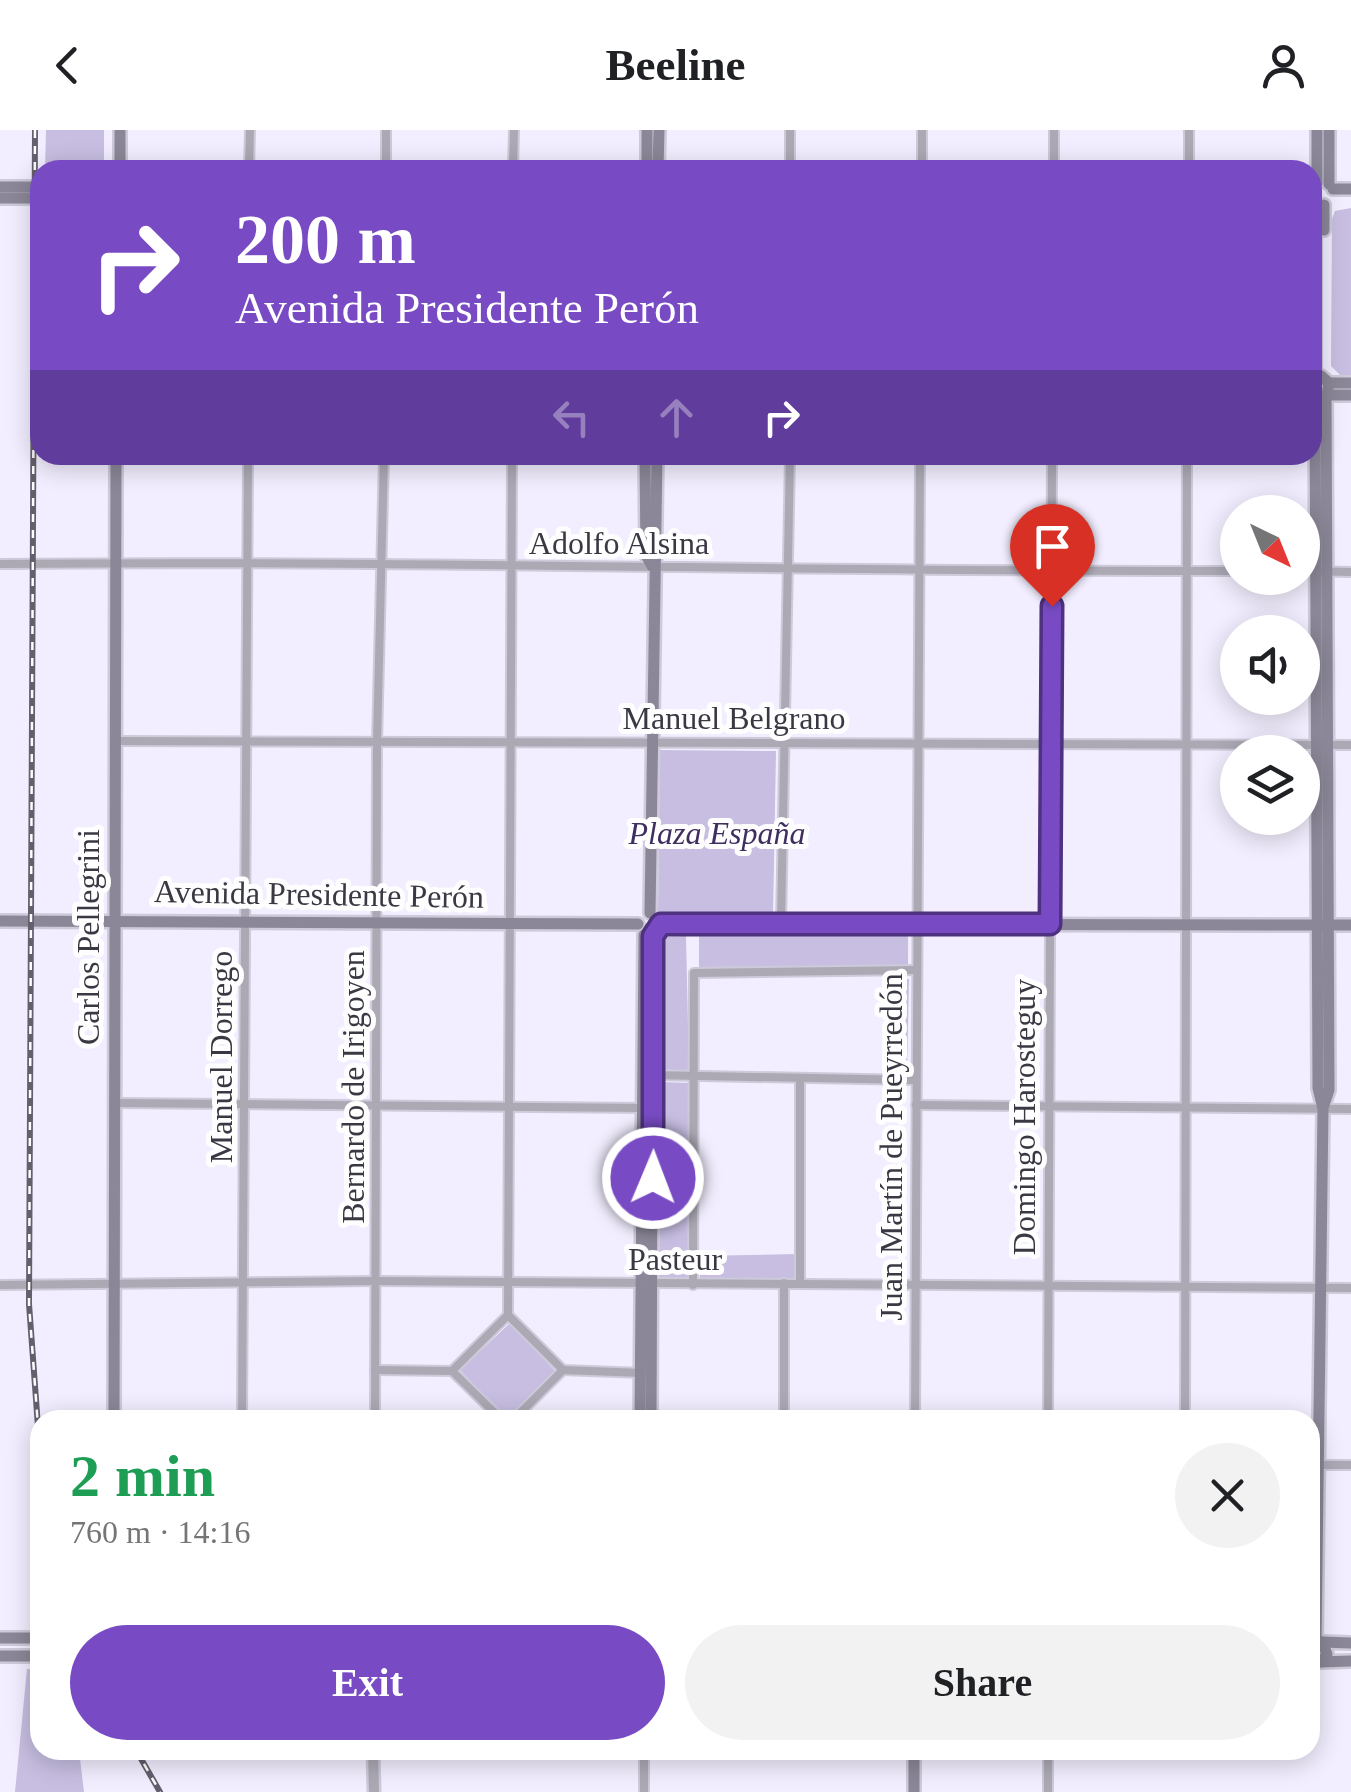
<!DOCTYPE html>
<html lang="en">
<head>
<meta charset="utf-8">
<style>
  body { margin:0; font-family:Georgia,serif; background:#f2f2f2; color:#202124; height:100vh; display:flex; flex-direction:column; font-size:38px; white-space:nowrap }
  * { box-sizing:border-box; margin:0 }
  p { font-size:32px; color:#757577 }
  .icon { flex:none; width:55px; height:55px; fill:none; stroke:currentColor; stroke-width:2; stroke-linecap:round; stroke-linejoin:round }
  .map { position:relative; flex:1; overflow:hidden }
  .sheet { position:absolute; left:30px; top:1280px; width:1290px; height:350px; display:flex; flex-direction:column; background:#fff; border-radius:30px; box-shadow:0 5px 25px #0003 }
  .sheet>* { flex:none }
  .top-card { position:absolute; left:30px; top:30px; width:1292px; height:305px; border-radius:30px; box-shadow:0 5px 25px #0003; background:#784bc4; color:#fff; overflow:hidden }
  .needle { width:65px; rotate:137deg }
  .controls { position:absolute; left:1220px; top:365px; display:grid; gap:20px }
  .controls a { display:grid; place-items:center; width:100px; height:100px; border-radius:50%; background:#fff; box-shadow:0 5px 25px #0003; font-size:50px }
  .pin { position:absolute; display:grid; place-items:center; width:85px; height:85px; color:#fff; margin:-102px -42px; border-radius:50% 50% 50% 0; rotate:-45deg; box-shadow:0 0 10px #0007 }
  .pin .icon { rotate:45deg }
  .me { position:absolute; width:110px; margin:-55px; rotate:1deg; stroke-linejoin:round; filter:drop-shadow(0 0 8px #0008) }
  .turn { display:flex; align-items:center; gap:35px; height:210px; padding:0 40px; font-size:45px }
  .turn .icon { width:130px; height:130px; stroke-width:2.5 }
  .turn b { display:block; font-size:70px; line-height:85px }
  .lanes { display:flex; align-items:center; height:95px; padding:0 40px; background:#0003; justify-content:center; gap:50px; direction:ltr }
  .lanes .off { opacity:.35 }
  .round { display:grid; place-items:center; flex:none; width:105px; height:105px; border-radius:52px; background:#f2f2f2 }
  .overview { display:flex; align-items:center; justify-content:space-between; height:170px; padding:0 40px }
  h1 { font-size:60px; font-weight:600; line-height:75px; color:#1e9e55 }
  .action { display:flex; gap:20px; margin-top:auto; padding:20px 40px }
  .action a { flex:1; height:115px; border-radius:60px; background:#784bc4; color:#fff; font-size:40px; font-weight:600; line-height:115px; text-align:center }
  .action a+a { background:#f2f2f2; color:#202124 }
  header { display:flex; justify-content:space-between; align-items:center; height:130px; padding:0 40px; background:#fff; font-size:45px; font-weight:600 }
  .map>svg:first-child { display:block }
  .green { fill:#c7bee1 }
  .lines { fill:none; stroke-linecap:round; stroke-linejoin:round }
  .minor-casing { stroke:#cdcad9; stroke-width:12 }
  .tertiary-casing { stroke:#cdcad9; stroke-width:15 }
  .secondary-casing { stroke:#cdcad9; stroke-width:16 }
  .minor { stroke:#aca9b5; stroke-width:8 }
  .tertiary { stroke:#aca9b5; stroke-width:10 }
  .secondary { stroke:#8b8798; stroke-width:11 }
  .rail-casing { stroke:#635f6c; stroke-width:6 }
  .rail { stroke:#fefefe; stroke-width:2.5; stroke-dasharray:8; stroke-linecap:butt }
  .route-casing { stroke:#4e317f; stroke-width:25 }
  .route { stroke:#784bc4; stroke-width:18 }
  .labels { text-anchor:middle; stroke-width:10; stroke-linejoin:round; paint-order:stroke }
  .street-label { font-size:32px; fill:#3b3843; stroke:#fefefe }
  .park-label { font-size:32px; font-style:italic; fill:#3f2e60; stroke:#fefefe }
</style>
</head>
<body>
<header><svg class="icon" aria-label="back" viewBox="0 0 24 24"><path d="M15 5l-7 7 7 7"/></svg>Beeline<svg class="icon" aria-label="person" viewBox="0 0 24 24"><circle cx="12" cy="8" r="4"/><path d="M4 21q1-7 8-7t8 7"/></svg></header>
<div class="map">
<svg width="1351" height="1662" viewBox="0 0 1351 1662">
  <rect width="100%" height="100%" fill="#f2eeff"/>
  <!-- green -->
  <g class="green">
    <path d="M46,0H104V40H45Z"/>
    <path d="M1351,78V248H1343L1331,236L1332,89L1335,81Z"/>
    <path d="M660,620L776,621L773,786L658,784Z"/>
    <path d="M908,803V836L699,837V804Z"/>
    <path d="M686,806L689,940L658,941L656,807Z"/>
    <path d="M890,849H909L907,942L889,943Z"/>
    <path d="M661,952L690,953L688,1148H659Z"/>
    <path d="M797,1124L796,1150L700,1152L699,1126Z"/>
    <path d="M510,1193L556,1242L506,1289L460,1240Z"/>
    <path d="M27,1539H40V1620H79L84,1662H15Z"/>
  </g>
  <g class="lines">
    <!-- minor casing -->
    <g class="minor-casing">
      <g id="minor">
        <path d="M249,40L250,0"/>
        <path d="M386,40V0"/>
        <path d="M513,40L514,0"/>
        <path d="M790,40V0"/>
        <path d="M922,40V0"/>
        <path d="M1054,40V0"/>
        <path d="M1189,40V0"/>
        <path d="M0,434C413,430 825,442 1238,441"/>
        <path d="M1302,441L1351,442"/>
        <path d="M117,611L1351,615"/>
        <path d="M781,793L790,325"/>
        <path d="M652,945L914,950"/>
        <path d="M115,973L646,978"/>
        <path d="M916,975L1351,979"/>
        <path d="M800,1154V950"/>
        <path d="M0,1155L376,1151L1351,1158"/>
        <path d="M693,1155L694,843L917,840"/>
        <path d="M508,1185L563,1240L513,1290"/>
        <path d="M375,1240L452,1241"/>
        <path d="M563,1240L642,1243"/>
        <path d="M242,1290L248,325"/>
        <path d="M375,1290L377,612L384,325"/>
        <path d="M502,1290L452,1241L508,1185L512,325"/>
        <path d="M784,1290V1153"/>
        <path d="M915,1290L920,325"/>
        <path d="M1048,1290L1052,325"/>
        <path d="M1185,1290L1187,325"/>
        <path d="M1310,1335H1351"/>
        <path d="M644,1620V1662"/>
        <path d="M1048,1662V1620"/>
      </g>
    </g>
    <!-- tertiary casing -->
    <g class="tertiary-casing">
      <path id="tertiary" d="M373,1620L374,1662"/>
    </g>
    <!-- secondary casing -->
    <g class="secondary-casing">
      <g id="secondary">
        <path d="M120,0V40"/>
        <path d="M1329,0V54"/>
        <path d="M647,40V0"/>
        <path d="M658,40L659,0"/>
        <path d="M1317,53V0"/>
        <path d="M0,57H40"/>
        <path d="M1333,59H1351"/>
        <path d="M0,68H40"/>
        <path d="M1324,100V75"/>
        <path d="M1315,247V72"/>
        <path d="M1312,249L1321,246L1329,253L1327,265L1320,269"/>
        <path d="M1329,253H1351"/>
        <path d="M1327,265H1351"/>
        <path d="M1315,267L1318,958L1323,979L1316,1510"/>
        <path d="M645,325L646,425L652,436"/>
        <path d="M650,783L657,325"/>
        <path d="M0,791L638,794"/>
        <path d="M661,794L1351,795"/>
        <path d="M1324,975L1329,960L1326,266"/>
        <path d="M114,1290L116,325"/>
        <path d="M640,1290L644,805"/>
        <path d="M651,1290L653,806"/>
        <path d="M0,1508H40"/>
        <path d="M1322,1512L1351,1513"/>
        <path d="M0,1526H40"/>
        <path d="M1310,1532H1321L1327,1524L1322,1512L1312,1511"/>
        <path d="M1321,1532L1351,1531"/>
        <path d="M914,1662V1620"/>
      </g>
    </g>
    <!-- minor -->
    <use href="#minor" class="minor"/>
    <!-- tertiary -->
    <use href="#tertiary" class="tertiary"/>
    <!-- secondary -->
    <use href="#secondary" class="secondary"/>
    <!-- rail casing -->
    <g class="rail-casing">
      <g id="rail">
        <path d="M35,0L29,1174L40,1324"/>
        <path d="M136,1620L160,1662"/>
      </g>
    </g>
    <!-- rail -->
    <use href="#rail" class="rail"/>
  </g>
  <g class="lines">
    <!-- route casing -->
    <g class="route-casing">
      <path id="route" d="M653,1048V806L661,794H1050L1052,476"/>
    </g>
    <!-- route -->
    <use href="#route" class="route"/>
  </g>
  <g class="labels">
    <!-- street labels -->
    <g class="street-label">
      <text x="619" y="424">Adolfo Alsina</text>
      <text x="734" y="599">Manuel Belgrano</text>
      <text transform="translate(319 764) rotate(1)" y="11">Avenida Presidente Perón</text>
      <text transform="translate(88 807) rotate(-90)" y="11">Carlos Pellegrini</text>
      <text transform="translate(221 927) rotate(-90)" y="11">Manuel Dorrego</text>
      <text transform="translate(353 957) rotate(-90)" y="11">Bernardo de Irigoyen</text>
      <text transform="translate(1024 987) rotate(-90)" y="11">Domingo Harosteguy</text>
      <text transform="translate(891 1017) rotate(-90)" y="11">Juan Martín de Pueyrredón</text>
      <text x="675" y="1140">Pasteur</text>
    </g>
    <!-- park labels -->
    <g class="park-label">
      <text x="717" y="714">Plaza España</text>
    </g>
  </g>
</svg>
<div class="controls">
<a><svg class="needle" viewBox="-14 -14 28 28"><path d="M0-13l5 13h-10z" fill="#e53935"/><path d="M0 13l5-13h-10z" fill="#757577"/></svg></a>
<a><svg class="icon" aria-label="sound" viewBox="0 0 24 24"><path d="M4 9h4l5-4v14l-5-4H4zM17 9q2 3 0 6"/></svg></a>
<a><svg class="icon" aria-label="layers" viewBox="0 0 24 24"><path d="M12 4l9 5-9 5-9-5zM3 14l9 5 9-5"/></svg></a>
</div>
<div class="pin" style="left:1052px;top:476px;background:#d93025"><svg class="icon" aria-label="arrive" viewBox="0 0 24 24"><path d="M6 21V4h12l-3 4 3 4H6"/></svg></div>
<svg class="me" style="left:653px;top:1048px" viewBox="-20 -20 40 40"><circle r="17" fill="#784bc4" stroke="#fff" stroke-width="3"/><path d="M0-11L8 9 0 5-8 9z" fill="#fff"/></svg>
<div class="top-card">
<div class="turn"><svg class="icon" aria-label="right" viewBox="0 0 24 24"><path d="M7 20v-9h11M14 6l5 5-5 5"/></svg><div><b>200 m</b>Avenida Presidente Perón</div></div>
<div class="lanes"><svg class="icon off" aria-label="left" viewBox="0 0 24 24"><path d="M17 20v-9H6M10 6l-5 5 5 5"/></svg><svg class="icon off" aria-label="ahead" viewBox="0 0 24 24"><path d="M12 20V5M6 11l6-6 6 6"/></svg><svg class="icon" aria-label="right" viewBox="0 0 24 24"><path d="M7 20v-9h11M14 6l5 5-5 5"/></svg></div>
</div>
<section class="sheet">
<div class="overview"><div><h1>2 min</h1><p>760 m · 14:16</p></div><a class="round"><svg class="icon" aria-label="close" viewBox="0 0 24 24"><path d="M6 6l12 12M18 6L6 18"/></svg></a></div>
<div class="action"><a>Exit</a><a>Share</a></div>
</section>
</div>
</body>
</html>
